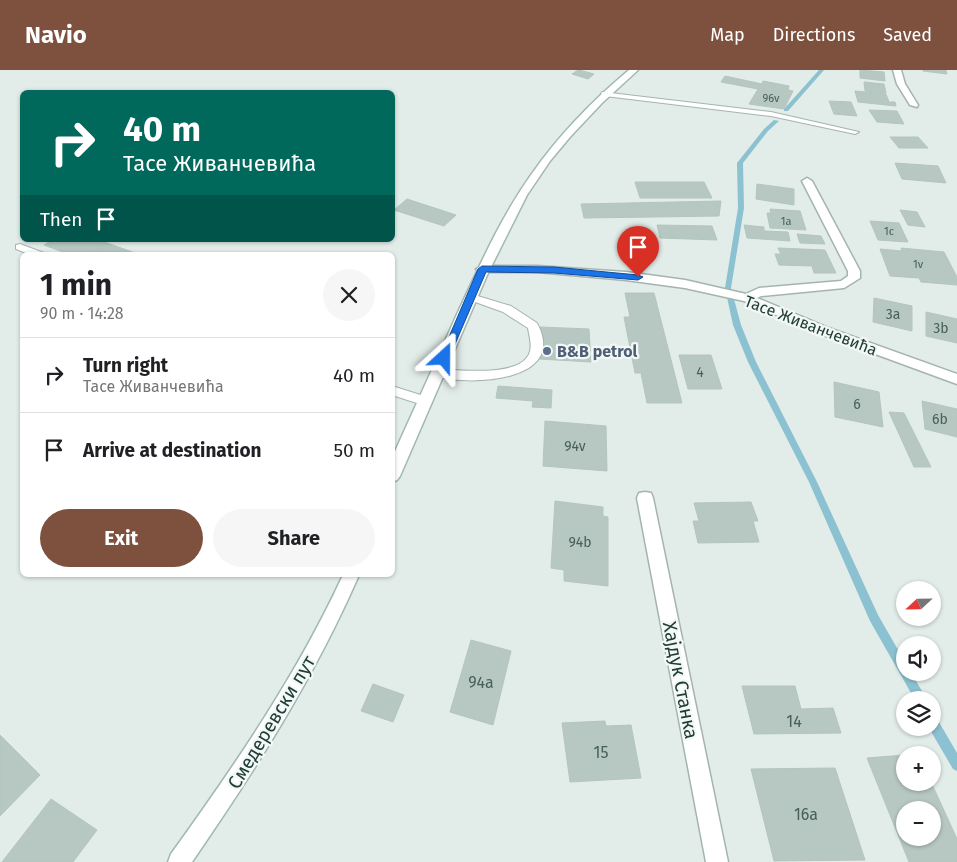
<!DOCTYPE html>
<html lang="en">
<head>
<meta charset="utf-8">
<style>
  body { margin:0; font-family:"Fira Sans",sans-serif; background:#f6f6f6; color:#202124; height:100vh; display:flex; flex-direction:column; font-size:19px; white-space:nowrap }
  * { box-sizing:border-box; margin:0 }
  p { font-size:16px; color:#757577 }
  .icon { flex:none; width:28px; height:28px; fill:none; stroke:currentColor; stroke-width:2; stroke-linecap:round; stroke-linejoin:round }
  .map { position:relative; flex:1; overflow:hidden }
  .panel { position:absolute; left:20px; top:182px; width:375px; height:325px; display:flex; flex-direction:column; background:#fff; border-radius:8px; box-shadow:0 1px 4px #0004 }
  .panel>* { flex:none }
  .hud { position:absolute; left:20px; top:20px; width:375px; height:152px; border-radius:8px; box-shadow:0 1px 4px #0004; background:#00695c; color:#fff; overflow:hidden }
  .needle { width:32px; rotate:248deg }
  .fabs { position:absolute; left:896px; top:511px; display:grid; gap:10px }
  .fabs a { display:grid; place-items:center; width:45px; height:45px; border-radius:50%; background:#fff; box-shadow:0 1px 4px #0004; font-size:25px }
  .pin { position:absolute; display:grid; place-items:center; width:42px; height:42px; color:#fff; margin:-51px -21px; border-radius:50% 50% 50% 0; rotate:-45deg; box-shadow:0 0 5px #0007 }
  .pin .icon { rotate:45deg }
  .me { position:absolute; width:55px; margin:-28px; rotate:24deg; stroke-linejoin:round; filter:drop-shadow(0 0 4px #0008) }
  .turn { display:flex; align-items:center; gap:18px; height:105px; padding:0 20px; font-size:22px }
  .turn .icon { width:65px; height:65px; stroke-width:2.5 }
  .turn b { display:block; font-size:35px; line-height:42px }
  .then { display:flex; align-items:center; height:48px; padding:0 20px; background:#0003; gap:10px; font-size:19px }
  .round { display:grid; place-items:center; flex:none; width:52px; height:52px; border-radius:26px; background:#f6f6f6 }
  .headline { display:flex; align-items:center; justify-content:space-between; height:85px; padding:0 20px }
  h1 { font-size:30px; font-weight:700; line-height:38px }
  .action { display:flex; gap:10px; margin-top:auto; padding:10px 20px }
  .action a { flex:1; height:58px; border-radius:30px; background:#7d513e; color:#fff; font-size:20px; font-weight:700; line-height:58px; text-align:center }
  .action a+a { background:#f6f6f6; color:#202124 }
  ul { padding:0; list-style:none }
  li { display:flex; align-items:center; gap:15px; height:75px; padding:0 20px; border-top:1px solid #e0e0e0 }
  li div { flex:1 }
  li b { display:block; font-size:19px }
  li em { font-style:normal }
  header { display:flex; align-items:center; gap:30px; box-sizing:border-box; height:70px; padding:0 25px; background:#7d513e; color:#fff }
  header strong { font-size:24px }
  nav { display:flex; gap:28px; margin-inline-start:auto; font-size:18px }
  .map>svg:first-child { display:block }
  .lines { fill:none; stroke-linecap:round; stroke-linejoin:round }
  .stream { fill:#8bc1d0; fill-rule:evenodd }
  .building { fill:#b7c7c1; stroke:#b4c5c0; fill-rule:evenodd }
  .service-casing { stroke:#a5b4af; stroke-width:2 }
  .minor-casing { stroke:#a5b4af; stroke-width:3 }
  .secondary-casing { stroke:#a0b8b1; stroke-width:3 }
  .service { fill:#fff; fill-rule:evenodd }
  .minor { fill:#fff; fill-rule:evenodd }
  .secondary { fill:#fff; fill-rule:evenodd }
  .route { fill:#1a73e8; stroke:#114b97 }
  .service-dot { fill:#5c6f8a; stroke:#f2f8f6; stroke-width:2 }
  .labels { text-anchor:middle; stroke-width:4.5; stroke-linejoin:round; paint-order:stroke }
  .far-number-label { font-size:11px; fill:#47605a }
  .number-label { font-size:14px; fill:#47605a }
  .street-label { font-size:16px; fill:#223d37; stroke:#f2f8f6 }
  .service-label { font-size:16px; font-weight:bold; fill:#4e5e75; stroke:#f2f8f6; text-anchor:start }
  .near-number-label { font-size:16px; fill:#47605a }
  .near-street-label { font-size:19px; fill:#223d37; stroke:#f2f8f6 }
</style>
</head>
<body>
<header>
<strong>Navio</strong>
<nav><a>Map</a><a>Directions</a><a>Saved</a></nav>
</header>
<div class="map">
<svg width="957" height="792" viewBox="0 0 957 792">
  <rect width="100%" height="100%" fill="#e2ece8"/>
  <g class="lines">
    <!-- stream -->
    <g class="stream">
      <path d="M819,0H824L788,41H784V39Z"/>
      <path d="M774,50L779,51L768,61L743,93L744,138L731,218L741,255L756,292L817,412L878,545L905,592V602H911L927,630H915L870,551L809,412L748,292L733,255L725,218L738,138L737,93L764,59Z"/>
      <path d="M932,645L936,647L957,683V701L953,699L929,658H932Z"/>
    </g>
  </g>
  <!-- building -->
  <g class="building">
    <path d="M578,0H579L594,4L588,9L572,4Z"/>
    <path d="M860,0L884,2L885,11L860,8Z"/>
    <path d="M923,0H946L947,4L923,1Z"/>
    <path d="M725,6L762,14L763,11L789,16L788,20L793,21L784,39L749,34L758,19L721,12Z"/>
    <path d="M864,12L884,14L886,23L865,21Z"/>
    <path d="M855,21L886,24L889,32H895L896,36L858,32Z"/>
    <path d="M829,31L851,32L857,46L834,44Z"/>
    <path d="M869,40L897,41L904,54L877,52Z"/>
    <path d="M890,67H918L928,78H899Z"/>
    <path d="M895,93L938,96L946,113L902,109Z"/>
    <path d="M635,112H704L712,128H640Z"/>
    <path d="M757,114L794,119V135L756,129Z"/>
    <path d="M407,129L456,145L444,156L394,140Z"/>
    <path d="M721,131L719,146L584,148L581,134Z"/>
    <path d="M770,139L800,141L806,160L770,158L767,143H771Z"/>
    <path d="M900,140L917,142L925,157L908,155Z"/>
    <path d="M870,151L899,153L908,172L878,170Z"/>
    <path d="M657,155L712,156L717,170L660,168Z"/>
    <path d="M744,155L764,157V161L788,162L790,171L747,168Z"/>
    <path d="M797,164L821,166L825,174L800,173Z"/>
    <path d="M52,170H100L107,173L89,185H71L44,175Z"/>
    <path d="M107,173L141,185H89Z"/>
    <path d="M778,178L825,180L836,203H814L812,196L779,195L775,184H781Z"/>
    <path d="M901,178L944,182L957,207V215L921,212L919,208L890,206L880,179L902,181Z"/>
    <path d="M625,223H654L682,333H647L641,303H635L624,247H630Z"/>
    <path d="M874,228L912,236V261L873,252Z"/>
    <path d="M926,242L957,249V273L926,266Z"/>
    <path d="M540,257L589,259L591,292L539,289Z"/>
    <path d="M679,285H711L722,319H688Z"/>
    <path d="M834,312L879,322L883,357L835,347Z"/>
    <path d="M498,316L552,320L551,338L532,337L533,331L496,328Z"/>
    <path d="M922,331L957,339V367L925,359Z"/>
    <path d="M889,342L904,343L931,397H914Z"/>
    <path d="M545,351L606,356L607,401L543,396Z"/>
    <path d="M555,431L603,437V446L608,447V516L564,511V500L551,498Z"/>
    <path d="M751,432L758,451H753L759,472L698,473L693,451H699L694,433Z"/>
    <path d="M471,570L511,581L493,655L450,642Z"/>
    <path d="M373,614L404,625L393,652L361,641Z"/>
    <path d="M742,616H795L801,639L833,638L841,663L754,664Z"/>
    <path d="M605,651L606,656L631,655L641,708L570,712L562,653Z"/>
    <path d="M0,665L40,705L0,746Z"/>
    <path d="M905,685V712H931L957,769V792H909L867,688ZM905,740H932V768H905Z"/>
    <path d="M835,698L865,790L774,791L751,699Z"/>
    <path d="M51,729L97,760L73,792H2Z"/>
  </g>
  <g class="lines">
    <!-- service casing -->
    <g class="service-casing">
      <g id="service">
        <path d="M602,22L771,42L859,62L855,64L771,46L605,26L601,24Z"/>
        <path d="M20,174L44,183L45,185H31L16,179V175Z"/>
        <path d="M471,224L511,236L537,253C569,313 468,316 434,306L432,303L434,300L438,299C459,300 524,308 530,281C532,274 529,265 528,258L503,242L467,229L466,227Z"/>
        <path d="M392,316L430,328L432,331L430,334L426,336L392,325Z"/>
      </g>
    </g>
    <!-- minor casing -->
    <g class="minor-casing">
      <g id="minor">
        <path d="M893,0H901L905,14L918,35L917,37L910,35L897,14Z"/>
        <path d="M807,108L812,111L860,201V208L844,218L761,226L757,228L826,257L957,304V314L818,263L744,231L685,218L626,210L537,202H482L476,199L482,196H537L626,202L685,210L746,224L759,218L841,211L848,206V201L802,111Z"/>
        <path d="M645,422L651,423L653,428L728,792H706L637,428L639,423Z"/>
      </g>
    </g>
    <!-- secondary casing -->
    <g class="secondary-casing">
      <g id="secondary">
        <path d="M629,0H638L602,33L570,67L550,91L527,125L488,203L400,406L397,410L392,412V388C414,339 436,291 458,242C480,195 501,147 531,105C559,65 592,31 629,0Z"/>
        <path d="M343,505H359C314,608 256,699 192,792H168L171,784C235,695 297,605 343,505Z"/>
      </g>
    </g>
    <!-- service -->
    <use href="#service" class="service"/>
    <!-- minor -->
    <use href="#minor" class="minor"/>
    <!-- secondary -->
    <use href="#secondary" class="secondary"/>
  </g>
  <!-- route -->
  <path class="route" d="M482,196L554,197L638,205L643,207L638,210L554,203L486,202L449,288L448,290H441L440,288L478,199Z"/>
  <!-- markers -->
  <circle class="service-dot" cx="547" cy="281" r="5"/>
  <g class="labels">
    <!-- far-number labels -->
    <g class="far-number-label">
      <text x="771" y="32">96v</text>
      <text x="786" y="155">1a</text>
      <text x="889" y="165">1c</text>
      <text x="918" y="198">1v</text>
    </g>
    <!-- number labels -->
    <g class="number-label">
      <text x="893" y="249">3a</text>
      <text x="941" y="263">3b</text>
      <text x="700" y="307">4</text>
      <text x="857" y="339">6</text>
      <text x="940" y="354">6b</text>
      <text x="575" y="381">94v</text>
      <text x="580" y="477">94b</text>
    </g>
    <!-- street labels -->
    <g class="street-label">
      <text transform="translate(811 255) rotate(21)" y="6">Тасе Живанчевића</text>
    </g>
    <!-- service labels -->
    <g class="service-label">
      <text x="557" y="287">B&amp;B petrol</text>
    </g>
    <!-- near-number labels -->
    <g class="near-number-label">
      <text x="481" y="618">94a</text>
      <text x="794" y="657">14</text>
      <text x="601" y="688">15</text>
      <text x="806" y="750">16a</text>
    </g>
    <!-- near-street labels -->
    <g class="near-street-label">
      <text transform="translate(681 610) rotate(79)" y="7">Хајдук Станка</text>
      <text transform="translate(271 652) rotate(-59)" y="7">Смедеревски пут</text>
    </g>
  </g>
</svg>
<div class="fabs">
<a><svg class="needle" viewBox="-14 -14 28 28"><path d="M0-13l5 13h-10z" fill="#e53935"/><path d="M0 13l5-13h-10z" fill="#757577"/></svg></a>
<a><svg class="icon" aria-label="sound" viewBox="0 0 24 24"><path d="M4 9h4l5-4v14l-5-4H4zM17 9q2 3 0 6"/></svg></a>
<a><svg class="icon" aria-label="layers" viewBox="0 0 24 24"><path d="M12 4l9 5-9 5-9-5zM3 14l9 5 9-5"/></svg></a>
<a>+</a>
<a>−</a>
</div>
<div class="pin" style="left:638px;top:207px;background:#d93025"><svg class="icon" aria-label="arrive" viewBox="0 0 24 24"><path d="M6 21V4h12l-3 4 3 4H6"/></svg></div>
<svg class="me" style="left:444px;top:288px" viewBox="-20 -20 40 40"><path d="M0-17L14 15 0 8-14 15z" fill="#1a73e8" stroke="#fff" stroke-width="4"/></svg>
<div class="hud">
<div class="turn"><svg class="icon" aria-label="right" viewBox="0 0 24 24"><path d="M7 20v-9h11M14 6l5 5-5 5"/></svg><div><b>40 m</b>Тасе Живанчевића</div></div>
<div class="then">Then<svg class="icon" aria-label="arrive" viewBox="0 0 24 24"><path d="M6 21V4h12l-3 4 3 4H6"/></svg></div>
</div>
<section class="panel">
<div class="headline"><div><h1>1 min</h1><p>90 m · 14:28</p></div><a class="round"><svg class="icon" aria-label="close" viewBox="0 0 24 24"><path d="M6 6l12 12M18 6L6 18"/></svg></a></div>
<ul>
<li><svg class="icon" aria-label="right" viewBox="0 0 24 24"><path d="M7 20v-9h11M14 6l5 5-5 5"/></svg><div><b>Turn right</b><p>Тасе Живанчевића</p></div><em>40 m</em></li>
<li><svg class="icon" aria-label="arrive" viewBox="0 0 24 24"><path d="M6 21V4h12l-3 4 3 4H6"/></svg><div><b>Arrive at destination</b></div><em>50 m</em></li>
</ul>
<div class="action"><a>Exit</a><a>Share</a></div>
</section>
</div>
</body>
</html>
